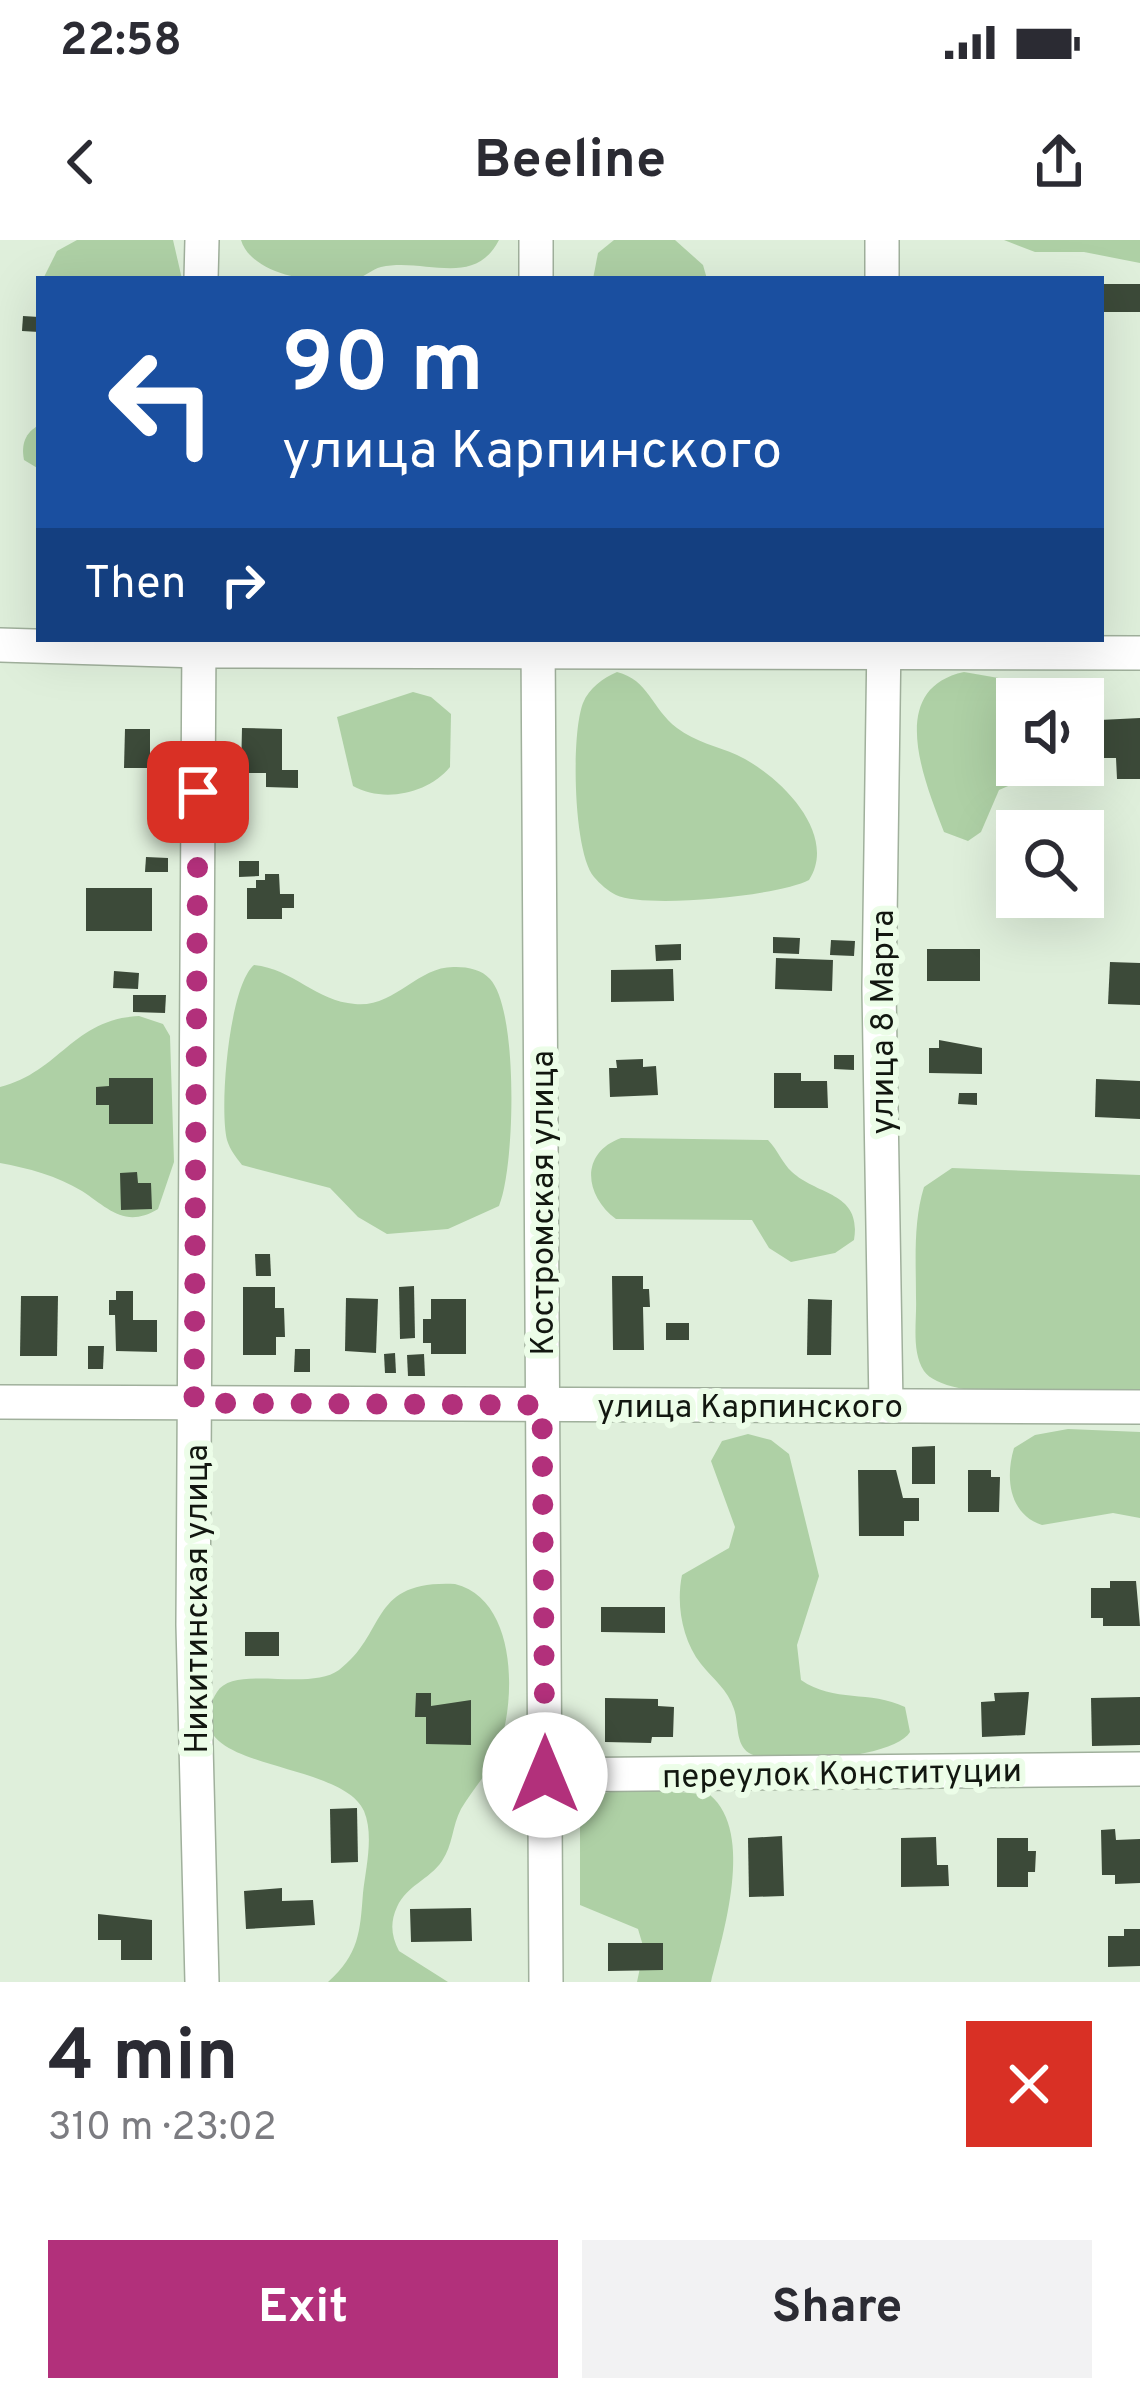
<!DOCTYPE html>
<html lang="en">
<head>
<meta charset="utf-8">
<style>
  body { margin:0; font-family:Overpass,sans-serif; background:#f2f2f3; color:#2b2b33; height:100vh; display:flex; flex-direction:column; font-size:45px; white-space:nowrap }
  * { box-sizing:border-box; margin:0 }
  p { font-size:39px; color:#7c7c81 }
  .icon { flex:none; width:66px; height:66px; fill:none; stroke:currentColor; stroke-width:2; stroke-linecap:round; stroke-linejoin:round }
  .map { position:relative; height:1742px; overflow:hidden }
  .drawer { display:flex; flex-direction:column; background:#fff; flex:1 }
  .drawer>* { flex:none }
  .hud { position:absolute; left:36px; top:36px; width:1068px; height:366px; border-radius:0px; box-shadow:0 12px 48px #0002; background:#1a4fa0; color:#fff; overflow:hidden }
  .fabs { position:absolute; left:996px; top:438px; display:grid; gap:24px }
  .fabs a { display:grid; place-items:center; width:108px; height:108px; border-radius:0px; background:#fff; box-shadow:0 12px 48px #0002; font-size:60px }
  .pin { position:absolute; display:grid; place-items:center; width:102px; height:102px; color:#fff; margin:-51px; border-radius:24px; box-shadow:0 6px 18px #0006 }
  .me { position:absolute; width:132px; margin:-66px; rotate:0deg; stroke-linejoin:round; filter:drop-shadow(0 0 9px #0008) }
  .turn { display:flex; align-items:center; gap:42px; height:252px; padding:0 48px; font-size:54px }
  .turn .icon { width:156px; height:156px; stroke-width:2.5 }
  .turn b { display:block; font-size:84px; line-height:102px }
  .then { display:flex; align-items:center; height:114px; padding:0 48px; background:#0003; gap:24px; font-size:45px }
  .round { display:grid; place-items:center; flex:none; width:126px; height:126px; border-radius:0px; background:#f2f2f3 }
  .head { display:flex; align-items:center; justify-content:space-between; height:204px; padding:0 48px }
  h1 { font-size:72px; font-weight:700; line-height:90px }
  .action { display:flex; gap:24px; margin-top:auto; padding:24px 48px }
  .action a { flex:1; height:138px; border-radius:0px; background:#b2307b; color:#fff; font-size:48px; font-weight:700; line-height:138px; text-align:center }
  .action a+a { background:#f2f2f3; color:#2b2b33 }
  .status { display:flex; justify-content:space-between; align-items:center; height:84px; padding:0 60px; background:#fff; direction:ltr }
  .status svg { height:33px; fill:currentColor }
  header { display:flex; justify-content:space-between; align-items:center; height:156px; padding:0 48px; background:#fff; font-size:54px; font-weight:700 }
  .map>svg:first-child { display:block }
  .green { fill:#aed0a5 }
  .building { fill:#3c4a39 }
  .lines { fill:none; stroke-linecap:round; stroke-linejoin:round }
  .minor-casing { stroke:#a0b09c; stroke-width:36 }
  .minor { stroke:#fff; stroke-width:33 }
  .route { stroke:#b2307b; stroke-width:21; stroke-dasharray:0 37.8 }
  .labels { text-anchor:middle; stroke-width:12; stroke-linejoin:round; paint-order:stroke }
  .street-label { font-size:33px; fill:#121710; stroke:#ecfde8 }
</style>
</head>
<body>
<div class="status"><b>22:58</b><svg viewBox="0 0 49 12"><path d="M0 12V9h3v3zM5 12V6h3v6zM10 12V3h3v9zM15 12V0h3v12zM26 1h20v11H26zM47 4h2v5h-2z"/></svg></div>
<header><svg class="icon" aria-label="back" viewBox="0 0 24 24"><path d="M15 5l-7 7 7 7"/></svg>Beeline<svg class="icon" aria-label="share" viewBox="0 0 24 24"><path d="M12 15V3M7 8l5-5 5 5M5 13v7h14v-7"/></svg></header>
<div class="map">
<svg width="1140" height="1742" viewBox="0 0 1140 1742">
  <rect width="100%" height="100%" fill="#dfefdb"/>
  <!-- green -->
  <g class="green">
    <path d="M77,0H173L182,39H43L57,11Z"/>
    <path d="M241,0H499C474,49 424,17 381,27C372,29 365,37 356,39C324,46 252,37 241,0Z"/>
    <path d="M614,0H675L703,25L707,39H593L598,13Z"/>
    <path d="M1004,0H1140V23L1084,12H1035Z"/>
    <path d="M39,185V229L24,220C21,204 25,193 39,185Z"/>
    <path d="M617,432C649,440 651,468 677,488C695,502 717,506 737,515C778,534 839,593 809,640C779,656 646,669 616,655C609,652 599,643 594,637C573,612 571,494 583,463C589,448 603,438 617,432Z"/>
    <path d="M964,432L1010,440L1036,459H1017V525H1056L999,550L981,592L968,601L944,592C925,542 885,449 964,432Z"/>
    <path d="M413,452L431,457L451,474L450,527C428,554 383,563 353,546L337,477Z"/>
    <path d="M254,725C293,729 316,761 355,764C395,768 418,725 456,727C469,727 482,730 490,739C519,770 515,928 499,966L448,989L387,994L358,977L330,948L242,925C236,917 230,910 227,900C219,868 229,746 254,725Z"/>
    <path d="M139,776L163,784L170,796L174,922L158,969C125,989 108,968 82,951C57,936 28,928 0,923V847C60,832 73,779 139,776Z"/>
    <path d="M621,898L768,900C778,910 782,923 792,932C818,956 862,952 854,1000L835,1013L791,1022L769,1008L752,980L616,979C584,955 580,913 621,898Z"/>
    <path d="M952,928L1140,935V1155C1097,1154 946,1164 924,1131C911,1111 917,1081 916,1058C916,1021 913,983 924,947Z"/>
    <path d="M1068,1189L1140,1192V1278L1113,1273L1042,1285C1009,1274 1005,1238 1014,1208L1035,1195Z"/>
    <path d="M748,1194L771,1200L789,1214L819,1336L797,1405L801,1440C834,1463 870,1450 905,1467L910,1492C895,1518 775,1529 749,1513C735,1504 739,1483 734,1469C728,1450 713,1439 701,1424C682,1400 676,1364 682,1335L729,1308L735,1287L711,1221L722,1201Z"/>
    <path d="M455,1344C519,1360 517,1466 496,1515C487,1535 472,1550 461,1569C452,1586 453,1605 442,1621C429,1640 407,1645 397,1667C390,1682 391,1696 399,1711L448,1742H328C359,1714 360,1692 363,1653C366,1627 374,1595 364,1571C340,1517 166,1533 217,1452C234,1424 309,1452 339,1430C388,1393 368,1340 455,1344Z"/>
    <path d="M650,1549L710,1555C755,1593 723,1694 711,1742H637L644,1709L638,1689L580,1665V1571C597,1548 623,1550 650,1549Z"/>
  </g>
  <!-- building -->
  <g class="building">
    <rect x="1101" y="44" width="39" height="28"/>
    <path d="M23,76L39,77V92L22,91Z"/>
    <path d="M1140,478V539H1117L1116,518H1101L1100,480Z"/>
    <path d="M242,488L282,489V530H298V548L266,547V533H241Z"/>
    <path d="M125,489H150V528H124Z"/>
    <path d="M146,617L168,618V632H145Z"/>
    <path d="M239,621H259V636L239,637Z"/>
    <path d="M265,634H279L280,654H294V668H282V679H247V648H256V640H265Z"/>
    <rect x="86" y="648" width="66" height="43"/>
    <path d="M773,697L800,698L799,714L773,713Z"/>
    <path d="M831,700L855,701L854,716L830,715Z"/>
    <path d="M681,704V720L656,721L655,705Z"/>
    <rect x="927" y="709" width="53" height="32"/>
    <path d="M776,718L833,720L832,751L775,749Z"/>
    <path d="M1110,722L1140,723V765L1108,764Z"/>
    <path d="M673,729L674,761L611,762V730Z"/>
    <path d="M114,731L139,733L138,749L113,748Z"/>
    <path d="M133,755H166L165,773L133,772Z"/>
    <path d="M939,800L982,808V834L929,833V808H939Z"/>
    <path d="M834,815H854V830L834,829Z"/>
    <path d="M643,819V827L656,826L658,855L610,857L609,828H617L616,820Z"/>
    <path d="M774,833H801V841H827L828,868H774Z"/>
    <path d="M109,838H153V884H109V865H96V847L109,846Z"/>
    <path d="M1096,839L1140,841V879L1095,877Z"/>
    <path d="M959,853H977V865L958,864Z"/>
    <path d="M137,932L138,943H151L152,969L121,970L120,933Z"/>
    <path d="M255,1014H270L271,1036H256Z"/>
    <path d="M612,1036H643V1049H649L650,1067H643L644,1110H613Z"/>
    <path d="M414,1046L415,1098L400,1099L399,1047Z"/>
    <path d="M243,1047H275V1068H284L285,1097H276V1115H243Z"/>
    <path d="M116,1051H133V1080H157V1112L116,1111L115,1075H109V1060H116Z"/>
    <path d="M21,1056H58L57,1116H20Z"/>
    <path d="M346,1058L378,1059L376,1113L345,1111Z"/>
    <path d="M431,1059H466V1114H431V1103H423V1079H431Z"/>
    <path d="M808,1059L832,1060L831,1115H807Z"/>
    <rect x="666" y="1083" width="23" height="17"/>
    <path d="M88,1106H104L103,1129H88Z"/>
    <path d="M295,1109H310V1132H294Z"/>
    <path d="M395,1113L396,1133H385L384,1114Z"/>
    <path d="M424,1114L425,1136H408L407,1115Z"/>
    <path d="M935,1206V1244H912V1207Z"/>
    <path d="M858,1230H896L903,1258H919V1281H904V1296H859Z"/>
    <path d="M968,1230H991V1237H1000L999,1272H968Z"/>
    <path d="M1110,1341H1136L1140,1386H1103V1378H1091V1348H1110Z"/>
    <path d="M601,1367H665V1393L601,1392Z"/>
    <rect x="245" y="1392" width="34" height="24"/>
    <path d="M1029,1452L1025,1495L982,1497L981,1462L995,1461L994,1453Z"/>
    <path d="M416,1453H431V1466L471,1460V1505L426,1504V1477H415Z"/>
    <path d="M1140,1457V1505L1092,1506L1091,1458Z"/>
    <path d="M605,1458L658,1459V1466L674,1467L673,1497H652L651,1503L605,1502Z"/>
    <path d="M357,1568L358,1622L331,1623L330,1569Z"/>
    <path d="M1115,1589L1116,1600L1140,1599V1643L1115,1644V1635H1102L1101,1590Z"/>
    <path d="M782,1596L784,1656L749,1657L748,1598Z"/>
    <path d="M936,1597L937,1625H948L949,1646L901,1647V1598Z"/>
    <path d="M997,1598H1028V1611H1036L1035,1632H1028V1647H997Z"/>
    <path d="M282,1648V1661L313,1660L315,1685L246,1689L244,1651Z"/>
    <path d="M471,1668L472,1701L411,1702L410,1669Z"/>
    <path d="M98,1674L152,1680V1720H121V1700H98Z"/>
    <path d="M1124,1689H1140V1726L1108,1727V1696H1124Z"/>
    <path d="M608,1703H663V1730L608,1731Z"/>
  </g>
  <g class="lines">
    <!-- minor casing -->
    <g class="minor-casing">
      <g id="minor">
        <path d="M536,0V39"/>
        <path d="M882,0V39"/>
        <path d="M201,39L202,0"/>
        <path d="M199,399L193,1385L202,1742"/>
        <path d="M538,399L546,1742"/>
        <path d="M884,399L879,749L886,1166"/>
        <path d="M0,405L199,411L1140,413"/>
        <path d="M0,1162L1140,1167"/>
        <path d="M545,1535L1140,1529"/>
      </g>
    </g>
    <!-- minor -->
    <use href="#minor" class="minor"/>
  </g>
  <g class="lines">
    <!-- route -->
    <path class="route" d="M198,552L194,1163L542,1165L545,1535"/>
  </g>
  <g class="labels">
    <!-- street labels -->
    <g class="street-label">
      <text transform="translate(881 782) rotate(-90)" y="12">улица 8 Марта</text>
      <text transform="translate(541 963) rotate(-90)" y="12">Костромская улица</text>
      <text x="750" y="1177">улица Карпинского</text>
      <text transform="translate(195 1359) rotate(-90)" y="12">Никитинская улица</text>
      <text transform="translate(842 1532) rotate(-1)" y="12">переулок Конституции</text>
    </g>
  </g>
</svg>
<div class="fabs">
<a><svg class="icon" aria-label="sound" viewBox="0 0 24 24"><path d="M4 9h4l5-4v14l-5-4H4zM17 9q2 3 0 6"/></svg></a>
<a><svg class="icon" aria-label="search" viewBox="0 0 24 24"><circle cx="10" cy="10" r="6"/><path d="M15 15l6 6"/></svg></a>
</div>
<div class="pin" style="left:198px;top:552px;background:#d93025"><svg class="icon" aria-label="arrive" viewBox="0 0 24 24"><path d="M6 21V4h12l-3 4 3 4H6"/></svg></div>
<svg class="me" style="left:545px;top:1535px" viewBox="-20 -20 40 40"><circle r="19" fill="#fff"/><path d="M0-13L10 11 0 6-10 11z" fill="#b2307b"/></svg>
<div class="hud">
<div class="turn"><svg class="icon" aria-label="left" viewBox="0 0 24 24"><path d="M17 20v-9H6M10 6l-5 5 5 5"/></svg><div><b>90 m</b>улица Карпинского</div></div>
<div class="then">Then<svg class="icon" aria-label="right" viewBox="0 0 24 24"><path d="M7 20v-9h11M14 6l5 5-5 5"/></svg></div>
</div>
</div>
<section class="drawer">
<div class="head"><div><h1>4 min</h1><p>310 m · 23:02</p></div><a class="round" style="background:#d93025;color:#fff"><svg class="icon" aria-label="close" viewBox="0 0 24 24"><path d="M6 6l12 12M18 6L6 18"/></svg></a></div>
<div class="action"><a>Exit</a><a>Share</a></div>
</section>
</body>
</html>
